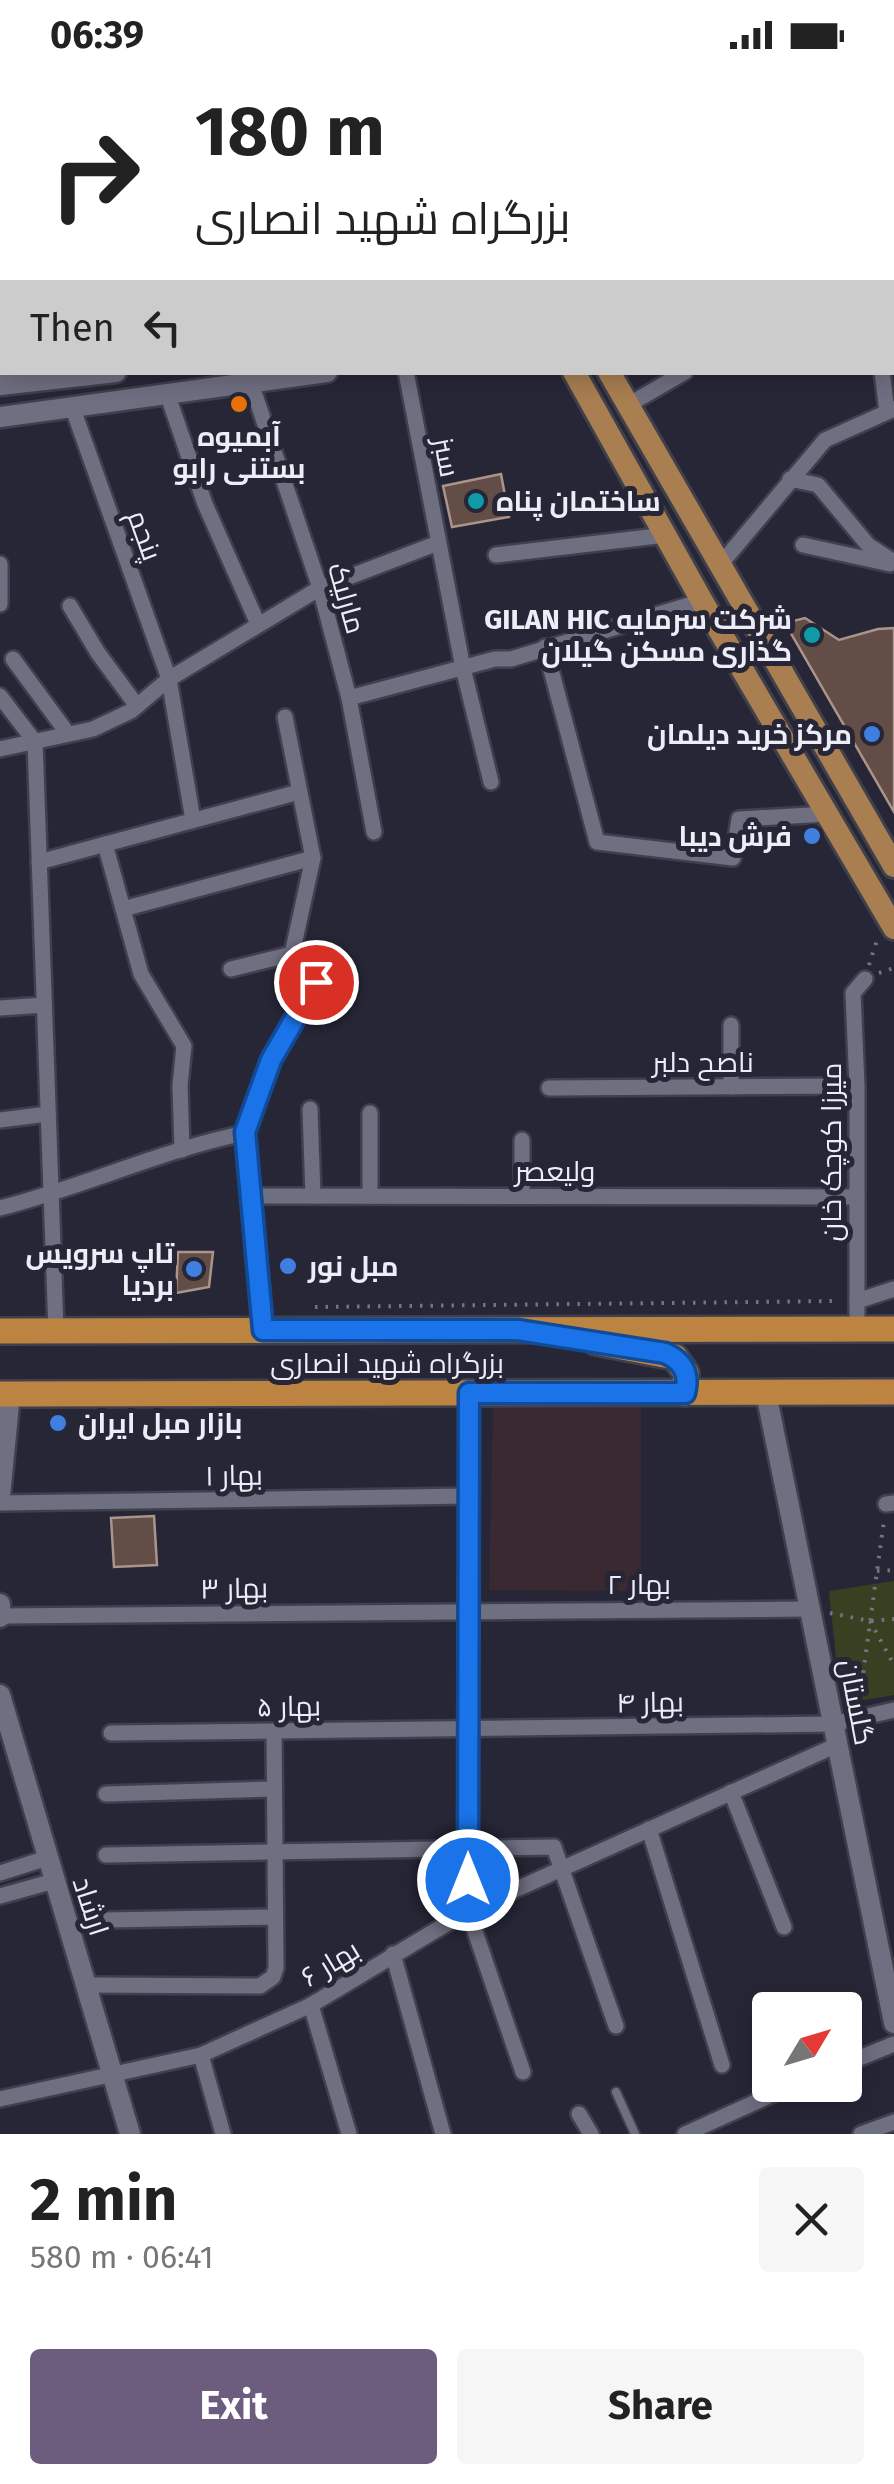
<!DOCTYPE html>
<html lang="en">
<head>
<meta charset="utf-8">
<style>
  body { margin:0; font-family:"Fira Sans",Cairo,sans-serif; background:#f6f6f6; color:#222; height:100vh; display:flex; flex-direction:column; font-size:38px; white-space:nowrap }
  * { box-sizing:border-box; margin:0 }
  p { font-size:32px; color:#767676 }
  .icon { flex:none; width:55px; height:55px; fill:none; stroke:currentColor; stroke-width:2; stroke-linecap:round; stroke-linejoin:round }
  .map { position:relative; height:2064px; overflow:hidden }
  .panel { display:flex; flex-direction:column; background:#fff; flex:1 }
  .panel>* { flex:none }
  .hud { position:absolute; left:0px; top:0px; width:895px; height:305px; box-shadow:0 5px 25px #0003; background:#fff; color:#222; overflow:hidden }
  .needle { width:65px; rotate:52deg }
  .fabs { position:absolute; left:752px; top:1922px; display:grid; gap:20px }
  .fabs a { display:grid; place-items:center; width:110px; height:110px; border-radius:10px; background:#fff; box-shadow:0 5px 25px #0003; font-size:50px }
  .pin { position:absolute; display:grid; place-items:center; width:85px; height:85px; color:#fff; margin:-42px; border:5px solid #fff; border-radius:50%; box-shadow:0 2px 10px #0007 }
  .me { position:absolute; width:110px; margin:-55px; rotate:0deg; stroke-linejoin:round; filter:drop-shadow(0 0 8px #0008) }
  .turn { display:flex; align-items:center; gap:35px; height:210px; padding:0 30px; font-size:45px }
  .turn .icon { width:130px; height:130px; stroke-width:2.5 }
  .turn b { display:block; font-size:70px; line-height:85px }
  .then { display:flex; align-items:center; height:95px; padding:0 30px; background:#0003; gap:20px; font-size:38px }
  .round { display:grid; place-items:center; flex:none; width:105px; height:105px; border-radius:10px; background:#f6f6f6 }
  .head { display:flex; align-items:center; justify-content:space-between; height:170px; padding:0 30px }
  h1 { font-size:60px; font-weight:700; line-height:75px }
  .button { display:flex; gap:20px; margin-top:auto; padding:20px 30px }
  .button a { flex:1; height:115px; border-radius:10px; background:#6c5d7f; color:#fff; font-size:40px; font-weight:700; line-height:115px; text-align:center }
  .button a+a { background:#f6f6f6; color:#222 }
  .status { display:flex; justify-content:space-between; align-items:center; height:70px; padding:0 50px; background:#fff; direction:ltr }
  .status svg { height:28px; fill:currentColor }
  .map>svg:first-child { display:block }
  .commercial { fill:#3b2931 }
  .green { fill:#394021 }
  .building { fill:#624e46; stroke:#aa948b; stroke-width:2.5 }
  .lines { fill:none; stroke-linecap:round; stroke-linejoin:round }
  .service-casing { stroke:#40404d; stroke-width:12 }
  .minor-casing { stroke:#40404d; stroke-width:20 }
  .secondary-casing { stroke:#40404d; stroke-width:25 }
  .primary-casing { stroke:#40404d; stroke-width:28 }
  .trunk-casing { stroke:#40404d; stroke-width:30 }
  .path { stroke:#747482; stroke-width:4; stroke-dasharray:2.5 8; stroke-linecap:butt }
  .service { stroke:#6f6f82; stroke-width:8 }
  .minor { stroke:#6f6f82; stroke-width:15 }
  .secondary { stroke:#6f6f82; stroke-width:20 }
  .primary { stroke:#a97f51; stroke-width:22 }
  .trunk { stroke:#bc8440; stroke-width:25 }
  .route-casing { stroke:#114b97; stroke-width:25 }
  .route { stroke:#1a73e8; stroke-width:18 }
  .food-dot { fill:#e8710a; stroke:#262636; stroke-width:4 }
  .culture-dot { fill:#0f9aa8; stroke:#262636; stroke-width:4 }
  .shop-dot { fill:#3f7fe0; stroke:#262636; stroke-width:4 }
  .labels { text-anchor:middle; stroke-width:10; stroke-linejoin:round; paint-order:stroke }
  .poi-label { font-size:28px; font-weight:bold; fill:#ededf8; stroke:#262636; text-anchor:end }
  .street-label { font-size:28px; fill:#ededf8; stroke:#262636 }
</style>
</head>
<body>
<div class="status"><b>06:39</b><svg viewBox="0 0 49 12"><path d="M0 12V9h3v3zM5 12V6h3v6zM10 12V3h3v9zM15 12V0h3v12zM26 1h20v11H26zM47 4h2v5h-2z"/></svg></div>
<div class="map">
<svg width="894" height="2064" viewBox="0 0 894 2064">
  <rect width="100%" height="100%" fill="#262636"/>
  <!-- commercial -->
  <path class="commercial" d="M493,1333L641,1337V1521L489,1520Z"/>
  <!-- green -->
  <path class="green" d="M894,1511V1625L841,1634L829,1521Z"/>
  <!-- building -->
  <g class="building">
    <path d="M501,404L509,447L452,457L443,416Z"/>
    <path d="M805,548L839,570L878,559L894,558V742L785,553Z"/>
    <path d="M178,1182H213L209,1217L176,1223Z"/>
    <path d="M154,1446L157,1495L114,1497L111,1448Z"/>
  </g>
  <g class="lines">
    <!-- service casing -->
    <g class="service-casing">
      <path id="service" d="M616,2022L635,2064"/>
    </g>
    <!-- minor casing -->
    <g class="minor-casing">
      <g id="minor">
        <path d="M132,0L133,2"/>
        <path d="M266,0L267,2"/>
        <path d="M542,0L572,2"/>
        <path d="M771,0L772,2"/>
        <path d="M98,2L104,0"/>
        <path d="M586,2V0"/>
        <path d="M685,2V0"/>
        <path d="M0,6L2,12"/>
        <path d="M0,47L2,46"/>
        <path d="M892,226H894"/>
        <path d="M406,302L463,598L491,712"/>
        <path d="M882,302L887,342"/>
        <path d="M251,313L320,518L349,628L374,762"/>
        <path d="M168,326L205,434L258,554"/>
        <path d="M628,335L685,302"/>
        <path d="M73,339L169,609L193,750"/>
        <path d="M790,409L818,415L868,475L894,492"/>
        <path d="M803,475L890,494"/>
        <path d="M496,485L666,465"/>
        <path d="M0,494V534"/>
        <path d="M720,495L825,370L894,339"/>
        <path d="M70,536L98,583L137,636"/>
        <path d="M545,577L597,772L733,788L739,749L827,744"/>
        <path d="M13,589L68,664"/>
        <path d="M0,626L35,672L56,1261"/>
        <path d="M349,628L495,589H511L702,531"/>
        <path d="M0,679L93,659L131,641L169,609L320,518L438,473"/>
        <path d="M105,774L141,904L184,976L180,1015L182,1080"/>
        <path d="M39,792L299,722"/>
        <path d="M123,839L313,788"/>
        <path d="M231,899L292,884L313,788L285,647"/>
        <path d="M0,938L44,935"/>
        <path d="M731,1017V955"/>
        <path d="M549,1018L857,1016"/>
        <path d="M310,1039L313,1126"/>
        <path d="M0,1050L48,1044"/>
        <path d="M252,1126L857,1127"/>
        <path d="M370,1126V1043"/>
        <path d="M522,1126V1070"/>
        <path d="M0,1138C83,1117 162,1080 245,1063"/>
        <path d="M857,1231L894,1219"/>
        <path d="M857,1259V1016L853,923L865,909"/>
        <path d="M263,1260L245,1063L271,989L316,912"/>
        <path d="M469,1323L468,1841L523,2002"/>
        <path d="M0,1433L469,1426"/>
        <path d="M886,1434L894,1433"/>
        <path d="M1,1546L810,1539"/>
        <path d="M111,1663L833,1654L894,1640"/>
        <path d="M731,1722L784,1857"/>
        <path d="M106,1724L273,1719"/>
        <path d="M649,1759L722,1995"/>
        <path d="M106,1785L554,1777L616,1956"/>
        <path d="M0,1803L47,1788"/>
        <path d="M0,1826L54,1811"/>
        <path d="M107,1850L275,1847"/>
        <path d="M393,1884L443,2064"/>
        <path d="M88,1915L260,1916L273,1907L276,1898L274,1661"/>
        <path d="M311,1935L349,2064"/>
        <path d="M201,1985L223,2064"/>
        <path d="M845,1994L894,1974"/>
        <path d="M0,2029L201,1985L311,1935L468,1841L837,1675"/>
        <path d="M579,2044L591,2064"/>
        <path d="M685,2064L793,2015"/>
        <path d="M861,2064L894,2052"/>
      </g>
    </g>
    <!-- secondary casing -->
    <g class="secondary-casing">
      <g id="secondary">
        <path d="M892,35L894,34"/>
        <path d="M892,64L894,63"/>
        <path d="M0,315L116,302"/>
        <path d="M0,347L327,302"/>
        <path d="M766,1323L894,1953"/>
        <path d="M0,1426L10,1324"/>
        <path d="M0,1534V1547"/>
        <path d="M0,1625L130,2064"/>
      </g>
    </g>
    <!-- primary casing -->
    <g class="primary-casing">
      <g id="primary">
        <path d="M400,0L401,2"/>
        <path d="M435,0L437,2"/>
        <path d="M574,302L702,531L894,858"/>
        <path d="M609,302L894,796"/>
      </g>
    </g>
    <!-- trunk casing -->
    <g class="trunk-casing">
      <g id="trunk">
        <path d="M0,1261L894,1259"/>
        <path d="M596,1272L675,1287L686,1303L685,1323"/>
        <path d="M0,1324L894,1322"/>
      </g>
    </g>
    <!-- path -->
    <g class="path">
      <path d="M520,2L521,0"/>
      <path d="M869,895L877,870"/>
      <path d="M879,903L894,898"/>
      <path d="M315,1237L840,1231"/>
      <path d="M877,1501L894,1500"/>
      <path d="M830,1543L870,1551L894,1549"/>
      <path d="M870,1551L894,1595"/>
      <path d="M859,1634L884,1450"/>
    </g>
    <!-- service -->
    <use href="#service" class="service"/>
    <!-- minor -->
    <use href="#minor" class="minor"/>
    <!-- secondary -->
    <use href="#secondary" class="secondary"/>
    <!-- primary -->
    <use href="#primary" class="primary"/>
    <!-- trunk -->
    <use href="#trunk" class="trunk"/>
  </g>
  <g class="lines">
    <!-- route casing -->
    <g class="route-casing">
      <path id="route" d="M316,912L271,990L245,1062L263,1260H518L665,1283C683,1291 690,1304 685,1323H469L468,1810"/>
    </g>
    <!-- route -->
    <use href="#route" class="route"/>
  </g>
  <!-- markers -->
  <circle class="food-dot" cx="239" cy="334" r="10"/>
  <g class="culture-dot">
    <circle cx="476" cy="431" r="10"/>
    <circle cx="812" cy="565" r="10"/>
  </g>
  <g class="shop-dot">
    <circle cx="872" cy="664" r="10"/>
    <circle cx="812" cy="766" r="10"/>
    <circle cx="288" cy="1196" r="10"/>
    <circle cx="194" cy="1199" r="10"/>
    <circle cx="58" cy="1353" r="10"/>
  </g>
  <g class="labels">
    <!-- poi labels -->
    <g class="poi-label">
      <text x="239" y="376" text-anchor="middle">آبمیوه<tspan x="239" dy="32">بستنی رابو</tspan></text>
      <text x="496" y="441" text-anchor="start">ساختمان پناه</text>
      <text x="792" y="559">GILAN HIC شرکت سرمایه<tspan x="792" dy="32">گذاری مسکن گیلان</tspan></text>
      <text x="852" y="674">مرکز خرید دیلمان</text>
      <text x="792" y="776">فرش دیبا</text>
      <text x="174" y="1193">تاپ سرویس<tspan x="174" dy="32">بردیا</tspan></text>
      <text x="308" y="1206" text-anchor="start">مبل نور</text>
      <text x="78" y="1363" text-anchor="start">بازار مبل ایران</text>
    </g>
    <!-- street labels -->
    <g class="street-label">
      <text transform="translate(447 387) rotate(79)" y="10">سبز</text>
      <text transform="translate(145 465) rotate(70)" y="10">پنجم</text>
      <text transform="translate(347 528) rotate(74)" y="10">مارلیک</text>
      <text x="703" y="1002">ناصح دلبر</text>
      <text transform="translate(831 1082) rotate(-90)" y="10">میرزا کوچک خان</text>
      <text x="555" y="1111">ولیعصر</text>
      <text x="387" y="1303">بزرگراه شهید انصاری</text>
      <text transform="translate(234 1405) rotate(-1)" y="10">بهار ۱</text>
      <text x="639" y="1524">بهار ۲</text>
      <text transform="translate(234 1518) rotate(-1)" y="10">بهار ۳</text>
      <text transform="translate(650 1632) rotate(-1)" y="10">بهار ۴</text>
      <text transform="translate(857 1632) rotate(79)" y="10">گلستان</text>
      <text transform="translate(289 1636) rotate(-1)" y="10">بهار ۵</text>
      <text transform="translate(91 1836) rotate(72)" y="10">ارشاد</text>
      <text transform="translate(330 1893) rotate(-31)" y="10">بهار ۶</text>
    </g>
  </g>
</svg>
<div class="fabs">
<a><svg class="needle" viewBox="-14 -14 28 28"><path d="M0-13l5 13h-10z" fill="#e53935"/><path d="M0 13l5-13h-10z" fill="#767676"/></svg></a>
</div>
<div class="pin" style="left:316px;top:912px;background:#d93025"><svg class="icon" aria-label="arrive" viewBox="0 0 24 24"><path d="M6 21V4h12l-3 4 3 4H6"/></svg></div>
<svg class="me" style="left:468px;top:1810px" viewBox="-20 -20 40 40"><circle r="17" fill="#1a73e8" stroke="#fff" stroke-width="3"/><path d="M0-11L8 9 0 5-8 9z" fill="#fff"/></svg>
<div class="hud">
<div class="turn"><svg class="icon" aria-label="right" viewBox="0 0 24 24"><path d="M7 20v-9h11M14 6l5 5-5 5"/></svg><div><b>180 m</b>بزرگراه شهید انصاری</div></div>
<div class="then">Then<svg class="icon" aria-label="left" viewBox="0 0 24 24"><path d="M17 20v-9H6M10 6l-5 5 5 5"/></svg></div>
</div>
</div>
<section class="panel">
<div class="head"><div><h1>2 min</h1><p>580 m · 06:41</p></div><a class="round"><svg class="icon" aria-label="close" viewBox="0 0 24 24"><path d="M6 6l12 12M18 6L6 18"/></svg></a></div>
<div class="button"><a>Exit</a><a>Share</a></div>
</section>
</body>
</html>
